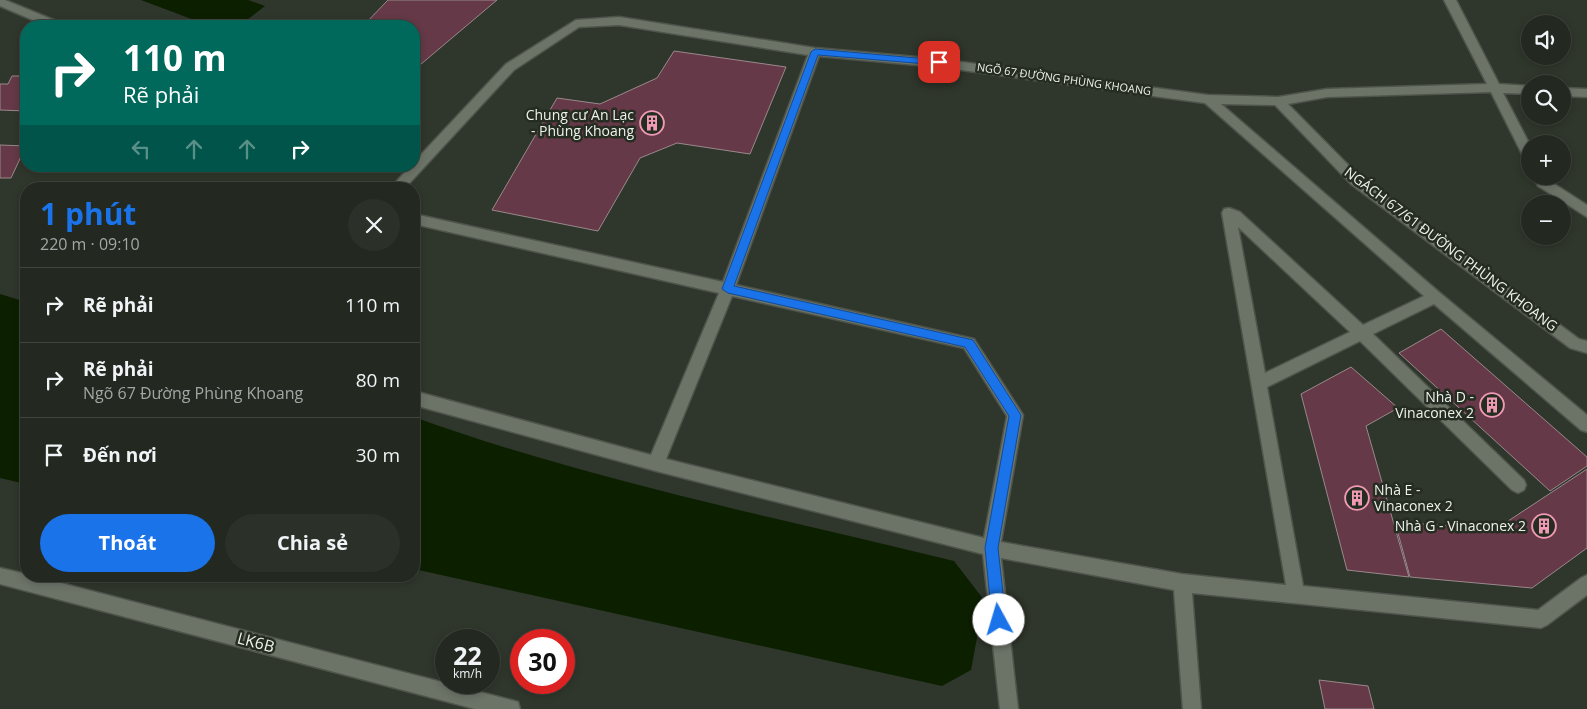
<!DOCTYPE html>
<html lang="vi">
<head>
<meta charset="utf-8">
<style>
  body { margin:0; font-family:"Open Sans",sans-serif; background:#2b3029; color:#f1f3f6; height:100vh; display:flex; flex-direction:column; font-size:19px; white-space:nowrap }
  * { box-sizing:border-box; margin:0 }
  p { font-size:16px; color:#a3a6a5 }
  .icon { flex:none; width:28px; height:28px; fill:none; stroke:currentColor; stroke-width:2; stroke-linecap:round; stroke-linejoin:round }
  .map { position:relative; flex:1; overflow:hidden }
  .details { position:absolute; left:20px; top:182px; width:400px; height:400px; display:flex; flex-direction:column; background:#232820; border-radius:20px; box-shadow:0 2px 8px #0003,0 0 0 1px #40443e }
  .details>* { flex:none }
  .guide { position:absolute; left:20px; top:20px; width:400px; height:152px; border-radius:20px; box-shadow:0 2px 8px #0003,0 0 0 1px #40443e; background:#00695c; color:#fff; overflow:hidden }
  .tools { position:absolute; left:1521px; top:15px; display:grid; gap:10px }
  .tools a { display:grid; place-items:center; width:50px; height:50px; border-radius:50%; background:#232820; box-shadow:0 2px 8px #0003,0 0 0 1px #40443e; font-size:25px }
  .speed { position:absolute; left:435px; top:629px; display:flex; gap:10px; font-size:25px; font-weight:700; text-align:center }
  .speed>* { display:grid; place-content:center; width:65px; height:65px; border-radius:50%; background:#232820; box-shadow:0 2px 8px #0003,0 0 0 1px #40443e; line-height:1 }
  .speed small { font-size:12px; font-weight:400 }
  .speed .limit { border:8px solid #d22; background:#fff; color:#111 }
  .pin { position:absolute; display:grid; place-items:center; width:42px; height:42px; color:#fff; margin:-21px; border-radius:10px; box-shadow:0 2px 8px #0006 }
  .me { position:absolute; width:55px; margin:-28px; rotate:354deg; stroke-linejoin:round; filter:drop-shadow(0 0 4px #0008) }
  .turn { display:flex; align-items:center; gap:18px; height:105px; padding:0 20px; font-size:22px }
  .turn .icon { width:65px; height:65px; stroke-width:2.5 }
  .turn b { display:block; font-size:35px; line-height:42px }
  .lanes { display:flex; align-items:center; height:48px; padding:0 20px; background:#0003; justify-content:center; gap:25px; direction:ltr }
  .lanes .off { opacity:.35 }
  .round { display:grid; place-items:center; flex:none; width:52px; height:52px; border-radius:26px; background:#2b3029 }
  .summary { display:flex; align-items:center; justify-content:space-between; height:85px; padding:0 20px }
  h1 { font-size:30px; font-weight:700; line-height:38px; color:#1a73e8 }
  .action { display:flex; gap:10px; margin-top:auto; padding:10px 20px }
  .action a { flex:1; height:58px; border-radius:30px; background:#1a73e8; color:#fff; font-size:20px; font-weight:700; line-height:58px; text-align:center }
  .action a+a { background:#2b3029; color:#f1f3f6 }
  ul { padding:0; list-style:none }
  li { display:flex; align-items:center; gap:15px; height:75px; padding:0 20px; border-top:1px solid #40443e }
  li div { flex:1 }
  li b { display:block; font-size:19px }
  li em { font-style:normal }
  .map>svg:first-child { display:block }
  .water { fill:#0c2000 }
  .building { fill:#653947; stroke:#99898d }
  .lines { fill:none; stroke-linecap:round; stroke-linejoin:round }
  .minor-casing { stroke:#4f544b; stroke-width:3 }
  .minor { fill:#6c7468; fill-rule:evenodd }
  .route { fill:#1a73e8; stroke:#114b97 }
  .labels { text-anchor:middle; stroke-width:5; stroke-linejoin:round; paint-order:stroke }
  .far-street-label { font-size:11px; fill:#eef2eb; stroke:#252c21 }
  .poi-label { font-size:14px; fill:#eef2eb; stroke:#252c21; text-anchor:end }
  .street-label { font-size:14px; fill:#eef2eb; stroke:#252c21 }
  .near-street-label { font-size:16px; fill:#eef2eb; stroke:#252c21 }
</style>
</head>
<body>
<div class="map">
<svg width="1587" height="709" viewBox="0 0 1587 709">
  <rect width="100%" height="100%" fill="#2f362b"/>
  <!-- water -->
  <g class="water">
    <path d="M141,0H248L265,6L239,26H210Z"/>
    <path d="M0,294L26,302V484L0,478Z"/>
    <path d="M414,417C588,480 774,517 954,561L984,600L971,670L942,686L414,569Z"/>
  </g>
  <!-- building -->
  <g class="building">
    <path d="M388,0H497L414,70V26H363Z"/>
    <path d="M674,51L786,67L750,154L677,143L640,158L598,231L492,210L557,98L600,104L657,78Z"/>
    <path d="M12,76H26V111L0,110V84H8Z"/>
    <path d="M0,145L26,146L11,178H0Z"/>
    <path d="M1441,329L1587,457V466L1550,491L1399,353Z"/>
    <path d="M1351,367L1398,408L1366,426L1409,577L1347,570L1301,394Z"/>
    <path d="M1587,469V548L1532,588L1410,577L1395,522L1496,529Z"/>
    <path d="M1319,680L1368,686L1374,709H1325Z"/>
  </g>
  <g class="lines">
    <!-- minor casing -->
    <g class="minor-casing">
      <g id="minor">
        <path d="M0,0H5L61,23L63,26H47L0,6Z"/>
        <path d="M1444,0H1456L1499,84L1530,86V94L1503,93L1530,145V163L1525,161L1524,158L1491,92L1327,97L1288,104L1361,178L1579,339L1587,341V353L1570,348L1351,184L1275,105L1221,104L1440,293L1587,415V432L1581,430L1434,304L1373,334L1524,480L1526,485L1524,490L1518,493L1512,490L1360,341L1267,387L1303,586L1538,610L1581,578L1587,575V595L1547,625L1541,628L1192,593L1201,709H1183L1174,590L1001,558L1018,709H1000L983,554L656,471L414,405V391L651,455L719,293L414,224V214L723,282L808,55L619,25L579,27L514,70L404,189H390L410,166H414V162L506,64L576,20L619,17L815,48L939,59L1208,95L1278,97L1327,89L1487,84ZM819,56L939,67L1205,103L1424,296L1363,325L1240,212L1229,208L1224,209L1222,213L1286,585L1182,574L1001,542L1023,415L974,339L736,285ZM1238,227L1350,332L1265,373ZM732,296L964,348L1007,416L984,538L666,459Z"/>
        <path d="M1562,88L1587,89V97L1562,96Z"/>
        <path d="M1533,176H1546L1548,180L1587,205V217L1538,186Z"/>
        <path d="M0,568L26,574V576H34L511,700L518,702L520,709H475L0,584Z"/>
      </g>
    </g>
    <!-- minor -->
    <use href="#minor" class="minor"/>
  </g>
  <!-- route -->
  <path class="route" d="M815,49L939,60L943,62L939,65L818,55L734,286L973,340L1021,415L998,548L1006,620L1004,624L999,626L994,624L992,620L985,548L1009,416L965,347L728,293L722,289L811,52Z"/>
  <!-- icons -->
  <defs>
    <g id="building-ring" transform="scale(1.25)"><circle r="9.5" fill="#252c21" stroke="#f09ab5" stroke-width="1.5"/><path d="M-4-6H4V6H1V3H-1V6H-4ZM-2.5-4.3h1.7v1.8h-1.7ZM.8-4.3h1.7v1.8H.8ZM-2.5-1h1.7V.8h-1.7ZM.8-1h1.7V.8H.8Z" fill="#f09ab5"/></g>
  </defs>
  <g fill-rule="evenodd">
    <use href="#building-ring" x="652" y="123"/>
    <use href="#building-ring" x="1492" y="405"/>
    <use href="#building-ring" x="1357" y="498"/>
    <use href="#building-ring" x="1544" y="526"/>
  </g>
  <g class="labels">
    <!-- far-street labels -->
    <g class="far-street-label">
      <text transform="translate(1064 79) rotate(8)" y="4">NGÕ 67 ĐƯỜNG PHÙNG KHOANG</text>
    </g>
    <!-- poi labels -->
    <g class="poi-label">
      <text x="634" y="120">Chung cư An Lạc<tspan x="634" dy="16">- Phùng Khoang</tspan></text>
      <text x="1474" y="402">Nhà D -<tspan x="1474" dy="16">Vinaconex 2</tspan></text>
      <text x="1374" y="495" text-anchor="start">Nhà E -<tspan x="1374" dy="16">Vinaconex 2</tspan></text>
      <text x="1526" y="531">Nhà G - Vinaconex 2</text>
    </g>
    <!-- street labels -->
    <g class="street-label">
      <text transform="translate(1451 249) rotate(37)" y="5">NGÁCH 67/61 ĐƯỜNG PHÙNG KHOANG</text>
    </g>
    <!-- near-street labels -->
    <g class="near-street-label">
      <text transform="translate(256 642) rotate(15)" y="6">LK6B</text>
    </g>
  </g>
</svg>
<div class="tools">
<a><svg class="icon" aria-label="sound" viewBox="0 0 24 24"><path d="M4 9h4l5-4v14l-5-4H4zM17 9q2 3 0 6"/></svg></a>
<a><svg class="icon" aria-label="search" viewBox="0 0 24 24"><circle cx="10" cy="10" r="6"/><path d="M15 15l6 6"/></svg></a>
<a>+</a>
<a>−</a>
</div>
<div class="speed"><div>22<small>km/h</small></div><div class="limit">30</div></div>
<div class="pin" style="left:939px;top:62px;background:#d93025"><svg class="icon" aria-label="arrive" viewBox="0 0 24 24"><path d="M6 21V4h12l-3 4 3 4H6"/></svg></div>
<svg class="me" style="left:999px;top:620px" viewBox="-20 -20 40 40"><circle r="19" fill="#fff"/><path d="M0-13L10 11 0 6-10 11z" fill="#1a73e8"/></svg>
<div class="guide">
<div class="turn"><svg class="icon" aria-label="right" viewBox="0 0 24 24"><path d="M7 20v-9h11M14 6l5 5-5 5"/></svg><div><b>110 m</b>Rẽ phải</div></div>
<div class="lanes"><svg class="icon off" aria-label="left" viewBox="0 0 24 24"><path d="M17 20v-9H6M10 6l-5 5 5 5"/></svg><svg class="icon off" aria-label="ahead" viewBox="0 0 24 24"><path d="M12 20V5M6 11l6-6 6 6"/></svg><svg class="icon off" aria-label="ahead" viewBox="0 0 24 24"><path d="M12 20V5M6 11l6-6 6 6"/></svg><svg class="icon" aria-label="right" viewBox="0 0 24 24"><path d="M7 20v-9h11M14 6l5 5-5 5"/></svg></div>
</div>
<section class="details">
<div class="summary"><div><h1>1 phút</h1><p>220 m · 09:10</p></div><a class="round"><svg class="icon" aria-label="close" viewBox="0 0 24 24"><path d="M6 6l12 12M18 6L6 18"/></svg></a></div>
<ul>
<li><svg class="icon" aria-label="right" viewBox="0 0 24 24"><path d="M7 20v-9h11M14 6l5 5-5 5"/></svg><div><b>Rẽ phải</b></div><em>110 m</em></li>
<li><svg class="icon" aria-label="right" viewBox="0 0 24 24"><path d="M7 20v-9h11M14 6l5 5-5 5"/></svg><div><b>Rẽ phải</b><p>Ngõ 67 Đường Phùng Khoang</p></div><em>80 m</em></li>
<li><svg class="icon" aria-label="arrive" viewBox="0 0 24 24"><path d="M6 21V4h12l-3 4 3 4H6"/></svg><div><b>Đến nơi</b></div><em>30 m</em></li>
</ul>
<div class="action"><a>Thoát</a><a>Chia sẻ</a></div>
</section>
</div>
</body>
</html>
